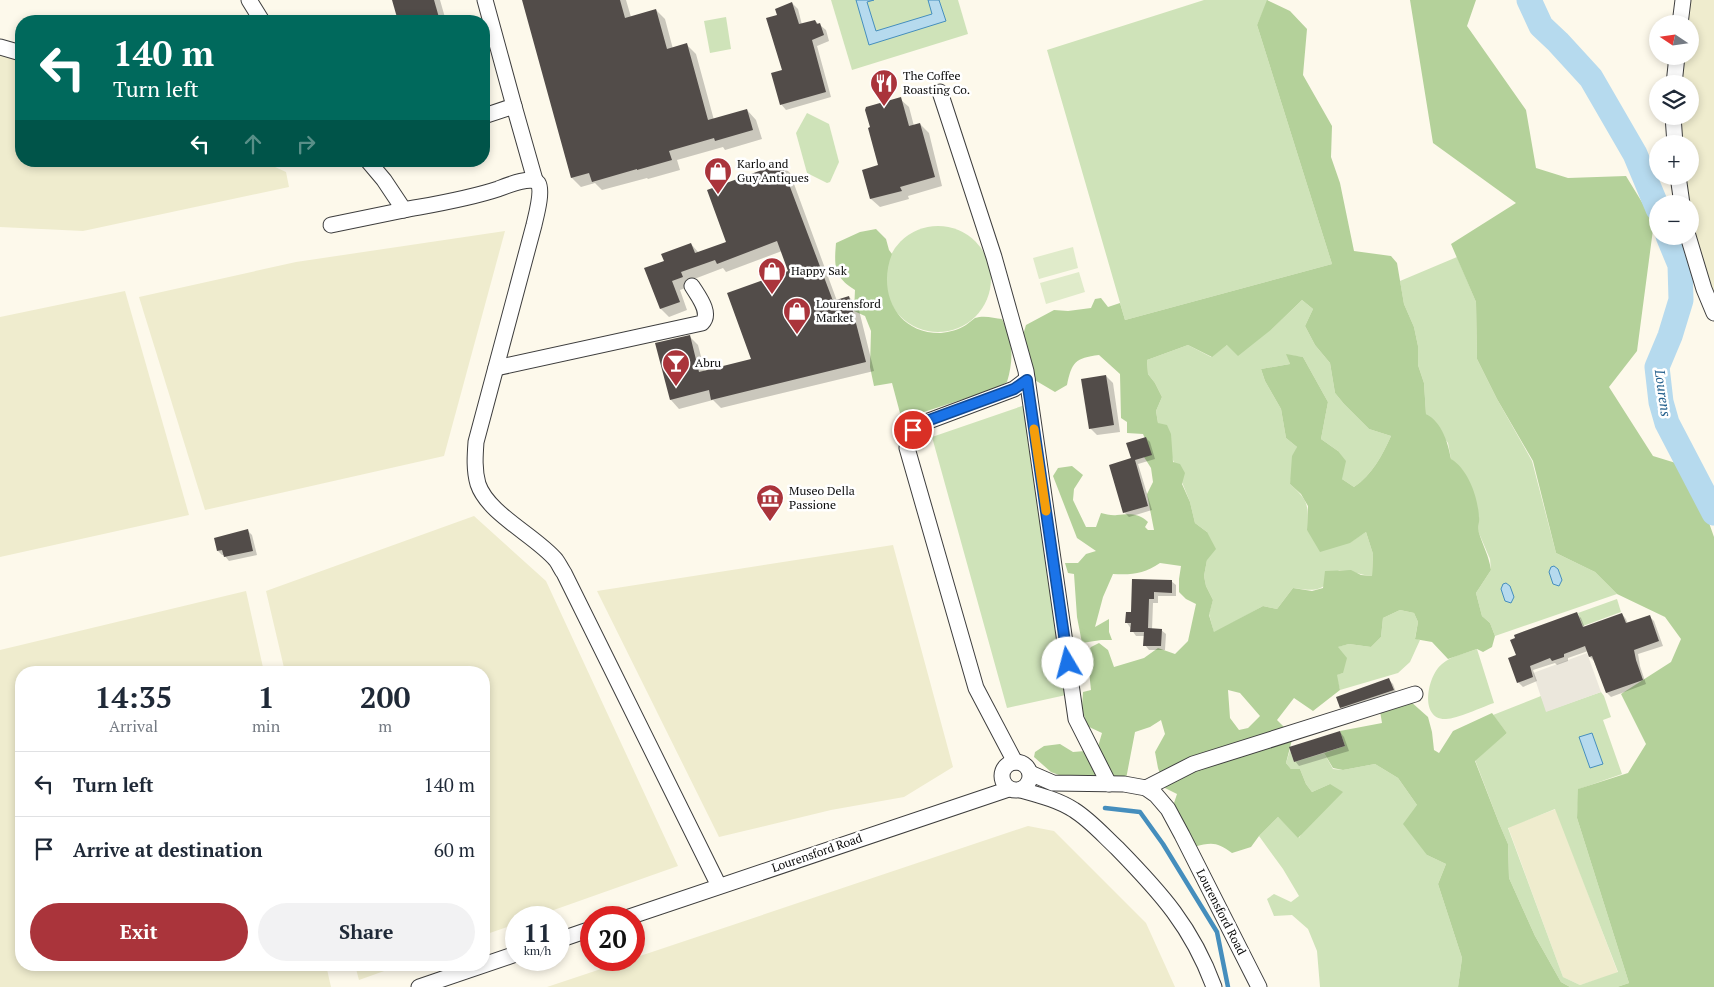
<!DOCTYPE html>
<html lang="en">
<head>
<meta charset="utf-8">
<style>
  body { margin:0; font-family:"PT Serif",serif; background:#f2f2f3; color:#1f2937; height:100vh; display:flex; flex-direction:column; font-size:19px; white-space:nowrap }
  * { box-sizing:border-box; margin:0 }
  p { font-size:16px; color:#747a83 }
  .icon { flex:none; width:28px; height:28px; fill:none; stroke:currentColor; stroke-width:2; stroke-linecap:round; stroke-linejoin:round }
  .map { position:relative; flex:1; overflow:hidden }
  .drawer { position:absolute; left:15px; top:666px; width:475px; height:305px; display:flex; flex-direction:column; background:#fff; border-radius:20px; box-shadow:0 2px 8px #0003 }
  .drawer>* { flex:none }
  .top-card { position:absolute; left:15px; top:15px; width:475px; height:152px; border-radius:20px; box-shadow:0 2px 8px #0003; background:#00695c; color:#fff; overflow:hidden }
  .needle { width:32px; rotate:283deg }
  .buttons { position:absolute; left:1649px; top:15px; display:grid; gap:10px }
  .buttons a { display:grid; place-items:center; width:50px; height:50px; border-radius:50%; background:#fff; box-shadow:0 2px 8px #0003; font-size:25px }
  .speed { position:absolute; left:505px; top:906px; display:flex; gap:10px; font-size:25px; font-weight:700; text-align:center }
  .speed>* { display:grid; place-content:center; width:65px; height:65px; border-radius:50%; background:#fff; box-shadow:0 2px 8px #0003; line-height:1 }
  .speed small { font-size:12px; font-weight:400 }
  .speed .limit { border:8px solid #d22; background:#fff; color:#111 }
  .pin { position:absolute; display:grid; place-items:center; width:42px; height:42px; color:#fff; margin:-21px; border:2px solid #fff; border-radius:50%; box-shadow:0 1px 5px #0007 }
  .me { position:absolute; width:55px; margin:-28px; rotate:352deg; stroke-linejoin:round; filter:drop-shadow(0 0 4px #0008) }
  .turn { display:flex; align-items:center; gap:18px; height:105px; padding:0 15px; font-size:22px }
  .turn .icon { width:65px; height:65px; stroke-width:2.5 }
  .turn b { display:block; font-size:35px; line-height:42px }
  .lanes { display:flex; align-items:center; height:48px; padding:0 15px; background:#0003; justify-content:center; gap:25px; direction:ltr }
  .lanes .off { opacity:.35 }
  .eta { display:flex; justify-content:space-evenly; align-items:center; height:85px; text-align:center }
  .eta b { font-size:30px; font-weight:700; line-height:35px }
  .button { display:flex; gap:10px; margin-top:auto; padding:10px 15px }
  .button a { flex:1; height:58px; border-radius:30px; background:#aa343b; color:#fff; font-size:20px; font-weight:700; line-height:58px; text-align:center }
  .button a+a { background:#f2f2f3; color:#1f2937 }
  ul { padding:0; list-style:none }
  li { display:flex; align-items:center; gap:15px; height:65px; padding:0 15px; border-top:1px solid #e0e1e3 }
  li div { flex:1 }
  li b { display:block; font-size:19px }
  li em { font-style:normal }
  .map>svg:first-child { display:block }
  .farmland { fill:#efecce }
  .green { fill:#cfe3b9; fill-rule:evenodd }
  .forest { fill:#b4d19a; fill-rule:evenodd }
  .pitch { fill:#e0ebca }
  .plaza { fill:#ebe7dc }
  .water { fill:#b6daee; stroke:#458ebd }
  .shadow { fill:#0003 }
  .lines { fill:none; stroke-linecap:round; stroke-linejoin:round }
  .stream { stroke:#458ebd; stroke-width:4.5 }
  .river { stroke:#b6daee; stroke-width:25 }
  .building { fill:#524c49 }
  .minor-casing { stroke:#3e3e3e; stroke-width:17 }
  .minor { stroke:#fff; stroke-width:15 }
  .route-casing { stroke:#114b97; stroke-width:12 }
  .route { stroke:#1a73e8; stroke-width:9 }
  .slow { stroke:#f59e0b; stroke-width:9 }
  .labels { text-anchor:middle; stroke-width:5; stroke-linejoin:round; paint-order:stroke }
  .poi-label { font-size:12px; fill:#0b0b0b; stroke:#fff; text-anchor:start }
  .street-label { font-size:12px; fill:#0b0b0b; stroke:#fff }
  .water-label { font-size:14px; font-style:italic; fill:#24608d; stroke:#fff }
</style>
</head>
<body>
<div class="map">
<svg width="1714" height="987" viewBox="0 0 1714 987">
  <rect width="100%" height="100%" fill="#fdf9eb"/>
  <!-- farmland -->
  <g class="farmland">
    <path d="M1688,0H1714V302L1709,291L1690,226V204H1687L1683,176H1690V144H1680L1678,116H1690V84H1678L1681,56H1690V24H1685Z"/>
    <path d="M0,54L21,59V161H262L286,172L289,187L83,231L0,227Z"/>
    <path d="M505,231L444,456L205,510L139,297L296,262Z"/>
    <path d="M125,291L189,515L0,557V317Z"/>
    <path d="M474,516L546,581L678,866L534,917L516,918V924L484,935V672H285L266,591Z"/>
    <path d="M893,545L953,767L904,797L831,810L719,837L597,591Z"/>
    <path d="M246,591L264,672H21V965H326L331,987H0V650Z"/>
    <path d="M1556,809L1618,973L1580,985L1563,977L1508,827Z"/>
    <path d="M1028,826L1054,831L1146,923L1175,987H547L628,960H634V958Z"/>
    <path d="M355,965H401L359,980Z"/>
  </g>
  <!-- green -->
  <g class="green">
    <path d="M831,0H958L968,34L852,70Z"/>
    <path d="M1204,0H1268L1257,25L1332,264L1125,320L1047,50Z"/>
    <path d="M726,17L731,49L710,53L704,21Z"/>
    <path d="M807,113L829,124L839,162L830,182L827,183L807,173L796,133Z"/>
    <circle cx="938" cy="279" r="53"/>
    <path d="M1457,257L1476,302L1477,359L1497,399L1532,461L1556,553L1595,572L1617,594L1495,636L1490,623L1482,616L1476,593L1491,570L1490,559L1478,531L1479,517L1451,459L1448,443L1426,414L1424,383L1418,365V346L1414,327L1404,304L1400,281Z"/>
    <path d="M1302,300L1313,309L1305,326L1315,345L1330,363L1335,393L1344,404L1369,429L1391,436C1382,456 1372,475 1354,487L1342,479L1338,451L1321,439L1328,402L1303,357L1287,355L1290,364L1261,369L1265,381L1281,409L1286,438L1297,447L1290,484C1310,502 1308,505 1307,530L1349,543L1366,532L1373,554L1372,576C1360,575 1351,570 1339,570C1321,591 1321,592 1293,588L1277,609L1263,606L1214,633L1209,614L1213,600L1206,586L1204,576L1207,560V532L1195,523L1190,502L1158,423L1156,411L1162,397L1155,383L1148,374L1147,360L1188,345L1211,357L1227,345L1272,329Z"/>
    <path d="M1025,405L1059,658L1066,695L1007,708L932,437Z"/>
    <path d="M1617,599L1621,612L1583,626L1578,613Z"/>
    <path d="M1400,610L1414,613L1418,622L1415,638L1420,640L1410,662L1398,673L1340,690L1336,675L1343,673L1337,647L1349,644L1371,647L1381,637L1383,618Z"/>
    <path d="M1477,649L1494,703C1482,707 1457,719 1446,719C1419,720 1427,676 1442,664C1451,656 1466,653 1477,649Z"/>
    <path d="M1601,692L1604,696L1611,717L1603,720L1622,774L1579,789L1577,818L1629,983L1617,987H1570L1561,982L1535,936L1509,878L1508,844L1499,823L1475,760L1507,733L1493,715L1541,696L1547,711ZM1555,809L1618,972L1580,985L1563,977L1508,828Z"/>
    <path d="M1290,750L1294,762L1324,753L1333,769L1343,770L1375,764L1398,778L1417,805L1427,855L1446,864L1438,884L1462,958L1458,987H1320L1317,951L1308,929L1292,915L1274,916L1267,899L1274,894L1291,902L1299,896L1283,869L1259,836L1278,817L1299,838L1330,784L1312,792L1306,784L1300,769H1291L1286,763Z"/>
  </g>
  <!-- forest -->
  <g class="forest">
    <path d="M1267,0L1290,11L1307,29L1303,75L1332,126L1331,157L1340,183L1354,251L1391,256L1397,263L1404,304L1414,327L1418,346V365L1424,383L1426,414C1442,422 1448,443 1451,459C1468,469 1478,497 1479,517C1480,522 1477,528 1479,533C1483,546 1489,556 1491,570L1476,593L1482,616L1490,623L1495,636L1492,647L1483,652L1477,649L1448,659L1432,642L1415,639L1418,622L1414,613L1400,610L1383,618L1381,637L1371,647L1349,644L1338,647L1347,658L1343,673L1337,675L1340,690L1313,711L1294,698L1277,720L1293,736L1286,763L1291,769H1300L1306,784L1312,792L1330,784L1343,792L1298,838L1278,817L1259,836L1251,847L1232,853C1217,842 1212,842 1194,847L1174,803L1177,794L1165,788L1158,768L1155,752L1165,734L1161,720L1150,727L1135,732L1126,779L1067,778L1051,772L1034,757L1035,752L1044,746L1060,744L1073,752L1097,750L1102,733L1087,726L1082,708L1083,692L1091,690L1087,652L1091,647L1099,643L1108,650L1114,667L1144,658L1158,648L1175,654L1188,641L1196,604L1186,599L1179,592V579L1181,566L1160,563C1144,574 1132,575 1113,574L1103,597L1095,627L1109,619V632L1112,640H1101L1082,643L1077,617L1074,574L1068,573L1065,563H1078L1086,554L1096,551L1077,538L1053,476L1058,468L1072,466L1083,475L1074,489L1073,500L1086,527H1096L1101,513C1106,514 1112,516 1117,515C1130,514 1138,513 1148,522L1145,527L1148,530H1154L1147,494L1153,482L1151,468L1144,457L1147,443L1143,434L1127,433V422L1121,418L1120,374L1099,355C1075,358 1072,362 1067,385L1055,392L1033,379L1023,335L1026,325L1054,310L1068,311L1091,308L1095,299L1101,298L1108,307L1120,303L1125,320L1332,264L1257,25ZM1302,300L1313,309L1305,326L1315,345L1330,363L1335,393L1344,404L1369,429L1391,436C1382,456 1372,475 1354,487L1342,479L1346,461L1338,451L1321,439L1328,402L1303,357L1286,354L1290,364L1261,369L1265,381L1281,409L1286,438L1297,447L1292,456L1290,484L1301,494L1308,506L1307,530L1320,552L1350,543L1366,532L1373,554L1372,576L1361,575L1351,570L1325,571L1323,588L1312,591L1293,588L1277,609L1263,606L1214,632L1209,615L1213,600L1206,586L1204,576L1207,560L1216,549L1207,532L1195,523L1190,502L1182,484L1185,473L1180,464L1173,462L1171,434L1167,425L1158,423L1156,411L1162,397L1155,383L1148,374L1147,360L1188,345L1212,357L1227,345L1238,356L1272,329ZM1228,690L1240,693L1260,716L1248,728L1239,730L1230,718Z"/>
    <path d="M1410,0H1476L1467,26L1526,110L1536,168L1568,178L1626,176L1654,222L1637,351L1609,387L1653,456L1679,464L1708,520L1714,537V987H1617L1629,983L1577,818L1578,789L1628,773L1646,744L1621,694L1671,662L1681,639L1665,617L1617,594L1595,572L1556,553L1533,461L1497,399L1477,359L1476,302L1451,244L1516,203L1433,143Z"/>
    <path d="M876,229L886,239L889,250L892,254C877,291 896,334 941,333C950,332 958,330 966,325C969,323 972,320 975,318C984,315 994,318 1002,319C1013,342 1014,358 1007,382L997,388L921,413L910,419L900,413L892,383L874,386L870,367L871,331L865,316L854,311L855,290C834,277 834,267 836,243L860,232Z"/>
    <path d="M1410,701L1428,717L1432,732L1434,750L1439,753L1453,731L1492,713L1507,733L1475,761L1499,823L1508,844L1509,878L1535,936L1561,982L1570,987H1458L1462,958L1438,884L1446,864L1427,855L1403,824L1417,805L1398,778L1375,764L1343,770L1333,768L1324,753L1345,746L1340,731L1382,723L1380,711Z"/>
  </g>
  <!-- pitch -->
  <g class="pitch">
    <path d="M1073,247L1078,268L1039,279L1033,258Z"/>
    <path d="M1079,272L1085,292L1046,304L1040,283Z"/>
  </g>
  <!-- plaza -->
  <path class="plaza" d="M1587,653L1601,692L1546,712L1533,673Z"/>
  <!-- water -->
  <g class="water">
    <path d="M856,0H874L867,2L876,31L932,14L928,0H939L946,21L869,45Z"/>
    <path d="M1554,566L1558,569L1562,580L1559,586L1553,584L1549,572L1551,567Z"/>
    <path d="M1506,583L1510,586L1514,597L1511,603L1505,601L1501,589L1503,584Z"/>
    <path d="M1592,733L1603,764L1590,768L1579,737Z"/>
  </g>
  <!-- shadow -->
  <g class="shadow">
    <path d="M393,0H440L446,21H385L398,18Z"/>
    <path d="M523,0H626L631,17L656,10L665,19L673,49L687,45L696,54L714,120L747,110L756,120L762,139L725,150L723,147L677,160L680,170L648,179L647,178L602,190L595,183L581,187L572,178Z"/>
    <path d="M792,3L798,9L802,25L815,21L826,30L829,41L817,46L831,97L786,110L781,104L784,71L779,16Z"/>
    <path d="M900,99L909,107L914,126L920,124L929,133L942,186L908,196L909,199L880,207L871,199L864,171L880,166Z"/>
    <path d="M781,164L790,173L837,301L849,297L858,306L874,371L721,408L713,400L679,409L671,400L690,337L698,345L705,372L753,360L789,271L782,251L726,272L723,268L689,281L691,286L680,290L687,310L669,317L661,309L665,261L691,244L699,253L728,242Z"/>
    <path d="M1106,376L1113,383L1120,432L1097,435L1090,428Z"/>
    <path d="M1146,438L1150,442L1155,459L1138,464L1152,510L1129,517L1124,512L1132,459Z"/>
    <path d="M248,531L252,535L257,555L229,561L224,555H222L218,551Z"/>
    <path d="M1133,580L1171,581L1176,585V596H1158V603H1153L1152,630H1161L1166,634L1165,650H1149L1145,645V636H1136L1127,623L1132,613Z"/>
    <path d="M1577,614L1581,618L1585,628L1622,614L1626,619L1628,624L1649,616L1654,621L1663,646L1638,654L1640,666L1646,684L1611,697L1607,693L1594,661L1590,657L1588,651L1568,658V661L1557,665L1555,663L1533,670L1537,681L1523,687L1518,682L1517,656Z"/>
    <path d="M1389,680L1393,684L1397,695L1345,712L1341,707Z"/>
    <path d="M1340,732L1344,737L1349,751L1299,766L1295,761Z"/>
  </g>
  <g class="lines">
    <!-- stream -->
    <path class="stream" d="M1105,808L1140,812L1163,844L1217,932L1228,987"/>
    <!-- river -->
    <g class="river">
      <path d="M1529,0L1541,26L1558,42L1591,78L1635,154L1658,209"/>
      <path d="M1668,236L1680,265L1681,300L1670,336L1657,367L1661,402L1667,423L1714,513"/>
    </g>
  </g>
  <!-- building -->
  <g class="building">
    <path d="M392,0H434L440,21H398Z"/>
    <path d="M522,0H620L625,18L656,9L667,49L687,43L708,120L747,109L753,130L715,141L714,138L669,151L672,160L637,170V169L592,182L589,173L571,178Z"/>
    <path d="M792,2L799,24L815,20L817,24L820,23L824,35L812,40L826,92L780,105L771,73L782,70L766,18L777,15L775,9Z"/>
    <path d="M901,97L909,126L920,123L935,177L900,187L902,191L870,199L862,170L878,165L868,128L870,127L865,110L866,107Z"/>
    <path d="M781,163L833,301L849,296L866,362L711,400L709,390L670,400L655,343L690,335L699,372L751,359L727,293L788,271L777,241L717,264L715,260L681,272L683,277L672,281L680,302L660,309L644,268L664,261L661,254L691,243L695,253L726,242L707,190Z"/>
    <path d="M1106,375L1114,425L1089,429L1081,379Z"/>
    <path d="M1146,437L1152,455L1135,460L1148,506L1123,513L1109,465L1131,458L1126,443Z"/>
    <path d="M248,529L253,551L224,557L222,550L217,551L214,538Z"/>
    <path d="M1132,579L1172,580V593L1154,592V599H1149L1148,628L1162,629L1161,646H1143L1144,632H1130L1131,623H1125L1126,612H1131Z"/>
    <path d="M1577,612L1583,627L1622,613L1626,623L1650,615L1659,641L1634,650L1636,660L1643,680L1606,693L1592,656L1589,657L1585,646L1564,654V657L1552,661L1550,658L1530,666L1533,677L1517,683L1508,658L1516,655L1510,640L1515,638L1514,635Z"/>
    <path d="M1389,678L1394,690L1340,708L1336,697Z"/>
    <path d="M1340,731L1345,746L1294,762L1289,747Z"/>
  </g>
  <g class="lines">
    <!-- minor casing -->
    <g class="minor-casing">
      <g id="minor">
        <path d="M249,0L262,21"/>
        <path d="M485,0L514,106"/>
        <path d="M1680,24L1683,0"/>
        <path d="M0,47L21,53"/>
        <path d="M1674,84L1677,56"/>
        <path d="M940,92L994,257L1026,371L1076,719L1109,784"/>
        <path d="M484,116L514,106L535,180"/>
        <path d="M1673,116L1675,144"/>
        <path d="M368,161L384,180L404,210C436,204 468,199 498,189C506,186 532,175 538,183C543,191 536,216 534,225L476,442C475,456 474,470 478,484C488,514 536,536 556,560C559,564 561,569 564,573L719,886"/>
        <path d="M1678,176L1682,204"/>
        <path d="M331,225L404,210"/>
        <path d="M1688,236L1704,289L1714,313"/>
        <path d="M496,368L702,323C712,313 698,296 692,286"/>
        <circle cx="1016" cy="776" r="14"/>
        <path d="M1015,762L976,688L907,448L909,436L918,425L1014,389L1027,379"/>
        <path d="M1030,773L1053,783L1124,784L1146,788L1156,795L1168,809L1182,835L1259,987"/>
        <path d="M1146,788L1193,764L1415,694"/>
        <path d="M1021,790C1039,795 1059,800 1074,810C1090,820 1103,835 1117,848C1161,893 1192,927 1214,987"/>
        <path d="M626,918L1009,789"/>
        <path d="M559,940L591,929"/>
        <path d="M419,987L516,954"/>
      </g>
    </g>
    <!-- minor -->
    <use href="#minor" class="minor"/>
  </g>
  <g class="lines">
    <!-- route casing -->
    <g class="route-casing">
      <path id="route" d="M913,430L924,422L1014,389L1027,380L1068,663"/>
    </g>
    <!-- route -->
    <use href="#route" class="route"/>
    <!-- slow -->
    <path class="slow" d="M1034,429L1046,511"/>
  </g>
  <!-- icons -->
  <defs>
    <g id="restaurant-pin" transform="scale(1.4375)"><path d="M0 17L-7.5 6A9.5 9.5 0 1 1 7.5 6Z" fill="#aa343b" stroke="#fff"/><path d="M-5-6h1v4h1v-4h1v4h1v-4h1v5L-1.5 .5V6h-2V.5L-5-1ZM5-6V6H3V1.5H1.5Q1.5-4 5-6Z" fill="#fff"/></g>
    <g id="shop-pin" transform="scale(1.4375)"><path d="M0 17L-7.5 6A9.5 9.5 0 1 1 7.5 6Z" fill="#aa343b" stroke="#fff"/><path d="M-5-2.5h2.3a2.7 3.5 0 0 1 5.4 0H5L5.5 6h-11ZM-1.5-2.5h3a1.5 2.3 0 0 0-3 0Z" fill="#fff"/></g>
    <g id="bar-pin" transform="scale(1.4375)"><path d="M0 17L-7.5 6A9.5 9.5 0 1 1 7.5 6Z" fill="#aa343b" stroke="#fff"/><path d="M-6-5H6L.8 .8V4.5H3.5V6h-7V4.5H-.8V.8Z" fill="#fff"/></g>
    <g id="museum-pin" transform="scale(1.4375)"><path d="M0 17L-7.5 6A9.5 9.5 0 1 1 7.5 6Z" fill="#aa343b" stroke="#fff"/><path d="M0-6L6-3V-2H-6V-3ZM-5-1h2V3h-2ZM-1-1h2V3h-2ZM3-1h2V3H3ZM-6 4H6V6H-6Z" fill="#fff"/></g>
  </defs>
  <g fill-rule="evenodd">
    <use href="#restaurant-pin" x="884" y="83"/>
    <use href="#shop-pin" x="718" y="171"/>
    <use href="#shop-pin" x="772" y="271"/>
    <use href="#shop-pin" x="797" y="311"/>
    <use href="#bar-pin" x="676" y="363"/>
    <use href="#museum-pin" x="770" y="498"/>
  </g>
  <g class="labels">
    <!-- poi labels -->
    <g class="poi-label">
      <text x="903" y="80">The Coffee<tspan x="903" dy="14">Roasting Co.</tspan></text>
      <text x="737" y="168">Karlo and<tspan x="737" dy="14">Guy Antiques</tspan></text>
      <text x="791" y="275">Happy Sak</text>
      <text x="816" y="308">Lourensford<tspan x="816" dy="14">Market</tspan></text>
      <text x="695" y="367">Abru</text>
      <text x="789" y="495">Museo Della<tspan x="789" dy="14">Passione</tspan></text>
    </g>
    <!-- street labels -->
    <g class="street-label">
      <text transform="translate(817 853) rotate(-19)" y="4">Lourensford Road</text>
      <text transform="translate(1221 912) rotate(63)" y="4">Lourensford Road</text>
    </g>
    <!-- water labels -->
    <g class="water-label">
      <text transform="translate(1663 393) rotate(82)" y="5">Lourens</text>
    </g>
  </g>
</svg>
<div class="buttons">
<a><svg class="needle" viewBox="-14 -14 28 28"><path d="M0-13l5 13h-10z" fill="#e53935"/><path d="M0 13l5-13h-10z" fill="#747a83"/></svg></a>
<a><svg class="icon" aria-label="layers" viewBox="0 0 24 24"><path d="M12 4l9 5-9 5-9-5zM3 14l9 5 9-5"/></svg></a>
<a>+</a>
<a>−</a>
</div>
<div class="speed"><div>11<small>km/h</small></div><div class="limit">20</div></div>
<div class="pin" style="left:913px;top:430px;background:#d93025"><svg class="icon" aria-label="arrive" viewBox="0 0 24 24"><path d="M6 21V4h12l-3 4 3 4H6"/></svg></div>
<svg class="me" style="left:1068px;top:663px" viewBox="-20 -20 40 40"><circle r="19" fill="#fff"/><path d="M0-13L10 11 0 6-10 11z" fill="#1a73e8"/></svg>
<div class="top-card">
<div class="turn"><svg class="icon" aria-label="left" viewBox="0 0 24 24"><path d="M17 20v-9H6M10 6l-5 5 5 5"/></svg><div><b>140 m</b>Turn left</div></div>
<div class="lanes"><svg class="icon" aria-label="left" viewBox="0 0 24 24"><path d="M17 20v-9H6M10 6l-5 5 5 5"/></svg><svg class="icon off" aria-label="ahead" viewBox="0 0 24 24"><path d="M12 20V5M6 11l6-6 6 6"/></svg><svg class="icon off" aria-label="right" viewBox="0 0 24 24"><path d="M7 20v-9h11M14 6l5 5-5 5"/></svg></div>
</div>
<section class="drawer">
<div class="eta">
<div><b>14:35</b><p>Arrival</p></div>
<div><b>1</b><p>min</p></div>
<div><b>200</b><p>m</p></div>
</div>
<ul>
<li><svg class="icon" aria-label="left" viewBox="0 0 24 24"><path d="M17 20v-9H6M10 6l-5 5 5 5"/></svg><div><b>Turn left</b></div><em>140 m</em></li>
<li><svg class="icon" aria-label="arrive" viewBox="0 0 24 24"><path d="M6 21V4h12l-3 4 3 4H6"/></svg><div><b>Arrive at destination</b></div><em>60 m</em></li>
</ul>
<div class="button"><a>Exit</a><a>Share</a></div>
</section>
</div>
</body>
</html>
